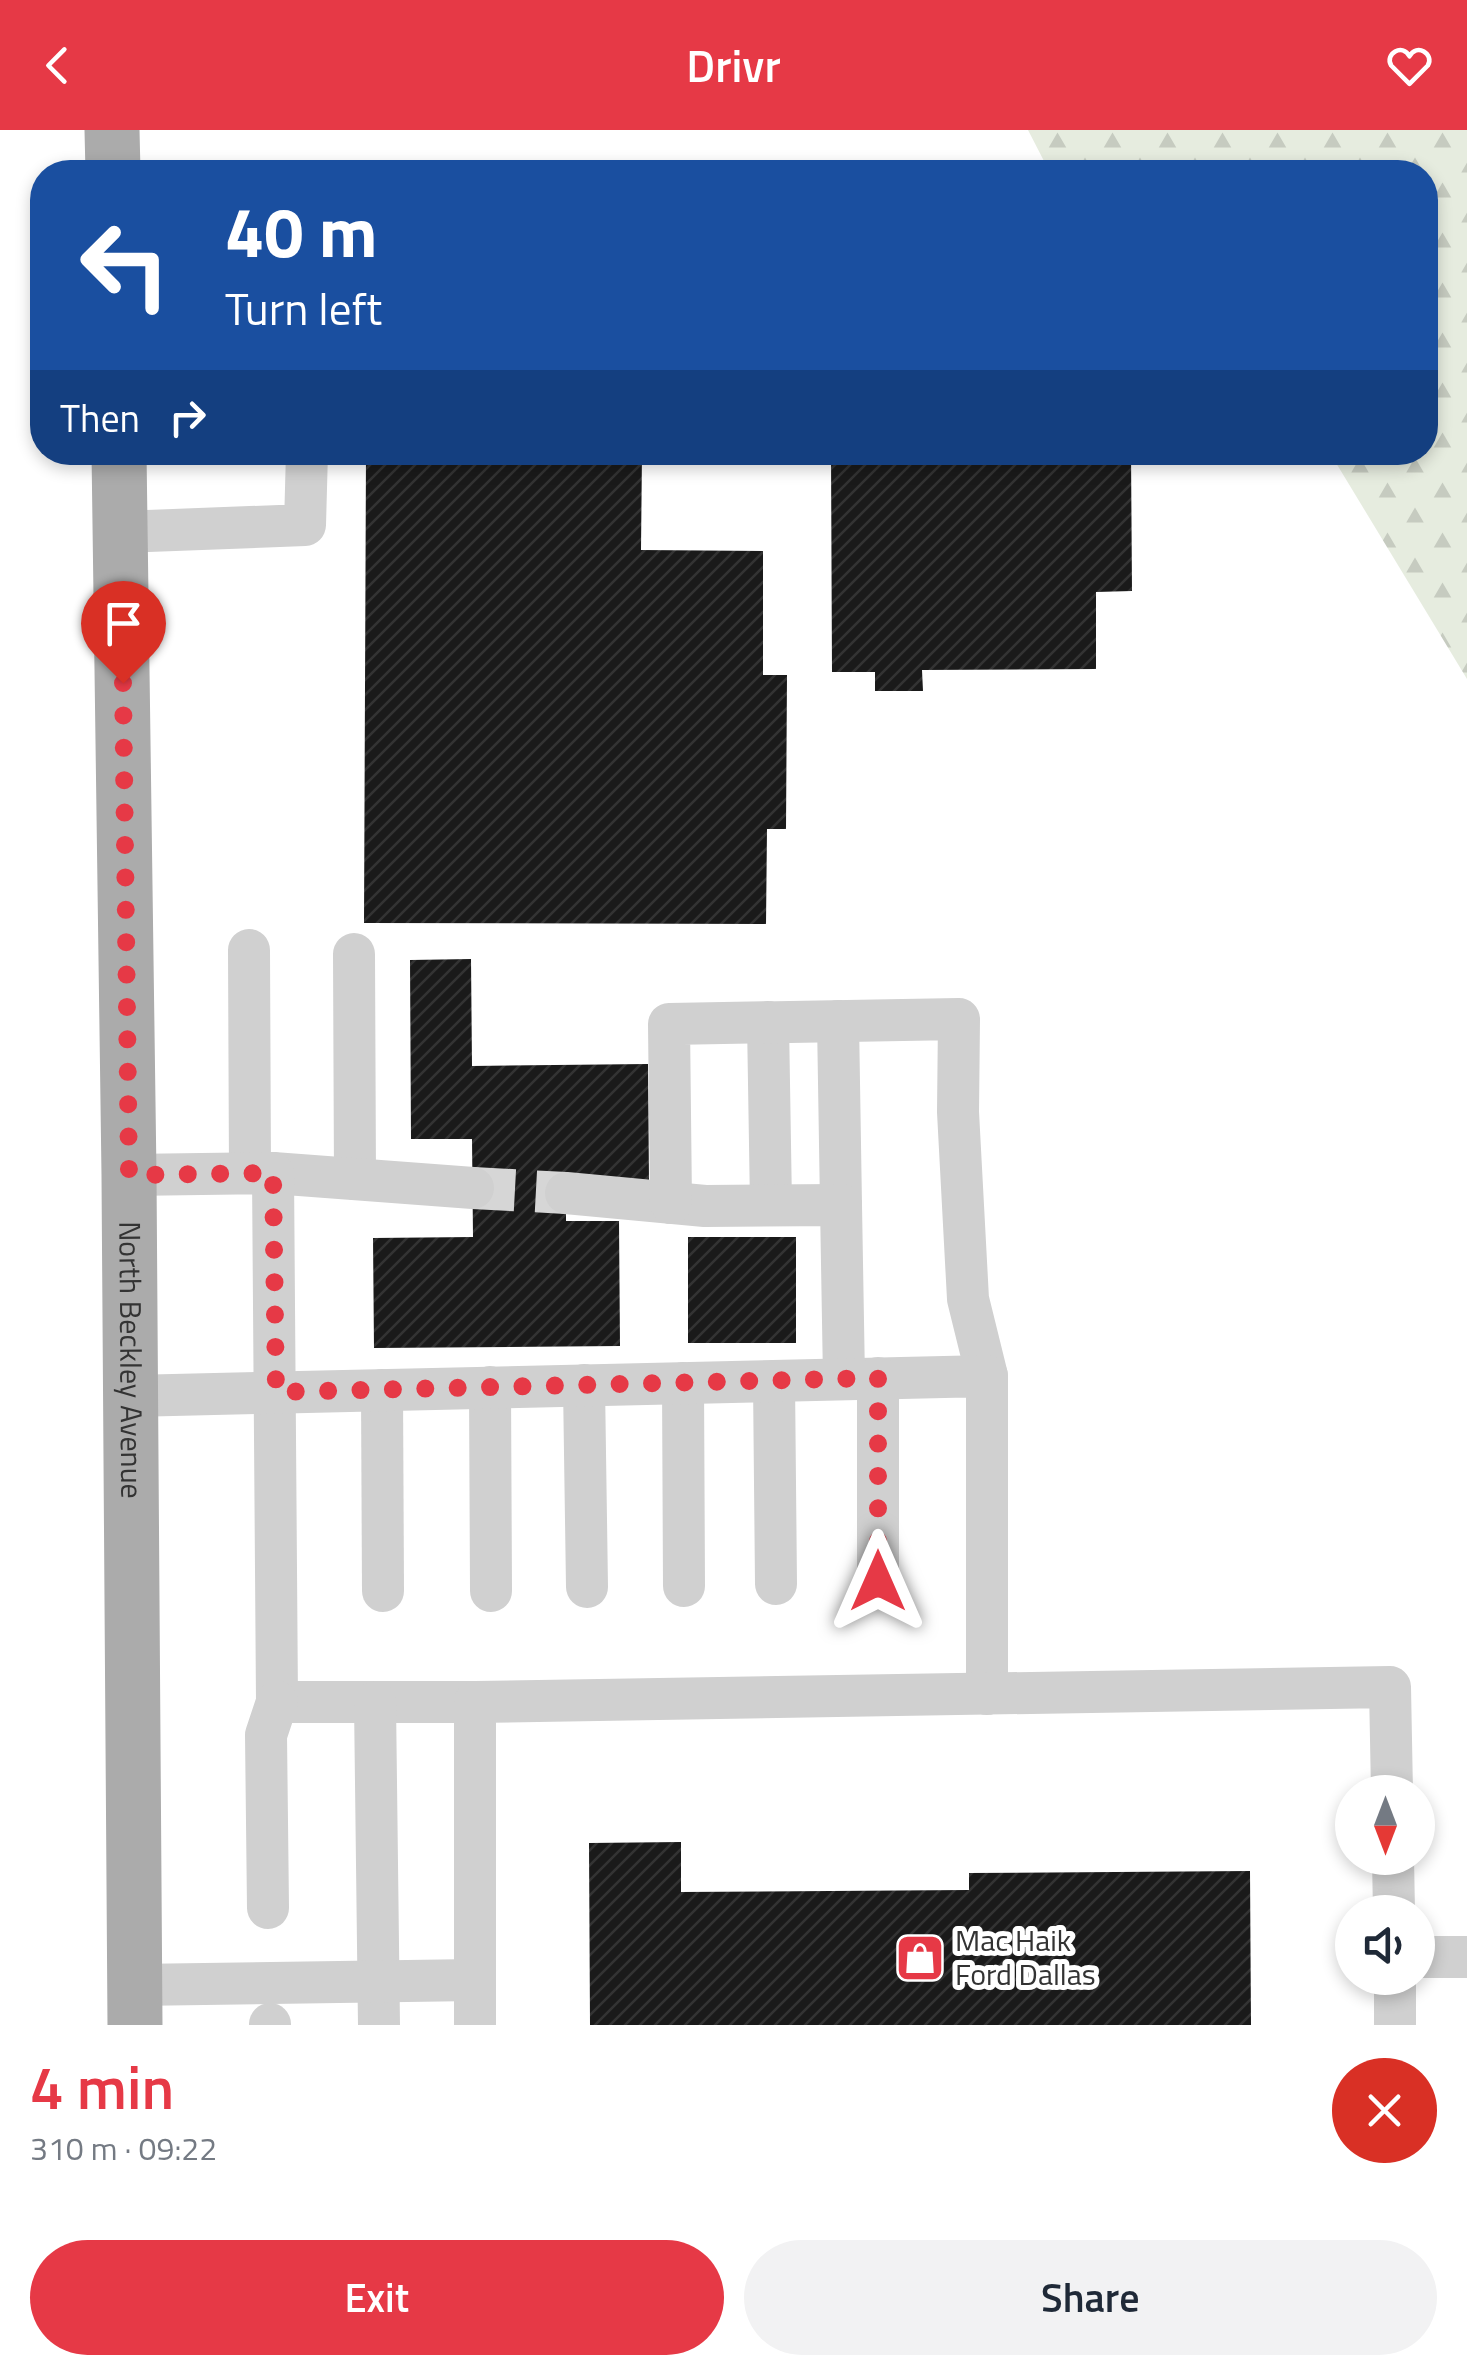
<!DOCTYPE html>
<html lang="en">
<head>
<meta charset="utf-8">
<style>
  body { margin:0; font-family:"Titillium Web",sans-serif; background:#f2f2f3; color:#1f2937; height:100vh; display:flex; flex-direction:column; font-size:38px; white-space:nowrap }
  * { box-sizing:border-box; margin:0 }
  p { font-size:32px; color:#747a83 }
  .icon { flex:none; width:55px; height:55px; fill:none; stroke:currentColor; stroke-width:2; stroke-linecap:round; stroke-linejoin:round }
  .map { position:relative; height:1895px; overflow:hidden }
  .drawer { display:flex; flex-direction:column; background:#fff; flex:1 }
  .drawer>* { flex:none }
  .hud { position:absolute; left:30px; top:30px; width:1408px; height:305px; border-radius:40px; box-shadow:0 5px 15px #0003; background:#1a4fa0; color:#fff; overflow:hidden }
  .needle { width:65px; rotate:180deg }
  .buttons { position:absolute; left:1335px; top:1645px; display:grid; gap:20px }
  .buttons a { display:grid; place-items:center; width:100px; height:100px; border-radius:50%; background:#fff; box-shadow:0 5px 15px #0003; font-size:50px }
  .pin { position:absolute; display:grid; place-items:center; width:85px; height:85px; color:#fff; margin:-102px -42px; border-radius:50% 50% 50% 0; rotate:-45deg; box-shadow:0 0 10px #0007 }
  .pin .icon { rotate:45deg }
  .me { position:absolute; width:110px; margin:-55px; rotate:0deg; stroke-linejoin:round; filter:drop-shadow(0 0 8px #0008) }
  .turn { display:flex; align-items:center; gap:35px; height:210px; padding:0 30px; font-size:45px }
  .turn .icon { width:130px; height:130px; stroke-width:2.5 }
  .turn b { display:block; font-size:70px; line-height:85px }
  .then { display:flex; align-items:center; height:95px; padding:0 30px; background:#0003; gap:20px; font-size:38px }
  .round { display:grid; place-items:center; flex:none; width:105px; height:105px; border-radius:52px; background:#f2f2f3 }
  .head { display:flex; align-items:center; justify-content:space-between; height:170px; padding:0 30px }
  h1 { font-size:60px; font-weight:600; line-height:75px; color:#e63946 }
  .action { display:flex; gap:20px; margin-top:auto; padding:20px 30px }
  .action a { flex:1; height:115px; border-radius:60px; background:#e63946; color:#fff; font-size:40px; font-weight:600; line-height:115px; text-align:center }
  .action a+a { background:#f2f2f3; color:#1f2937 }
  header { display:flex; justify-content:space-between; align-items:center; height:130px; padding:0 30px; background:#e63946; color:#fff; font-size:45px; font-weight:600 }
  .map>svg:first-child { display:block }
  .forest { fill:url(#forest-firs) }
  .building { fill:url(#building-hatch) }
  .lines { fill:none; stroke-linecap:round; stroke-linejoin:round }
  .minor-tunnel { stroke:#d6d6d6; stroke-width:42; stroke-dasharray:42 21; stroke-linecap:butt }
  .minor { stroke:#d0d0d0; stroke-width:42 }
  .major { stroke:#ababab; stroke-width:55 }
  .route { stroke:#e63946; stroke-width:18; stroke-dasharray:0 32.4 }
  .labels { text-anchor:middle; stroke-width:10; stroke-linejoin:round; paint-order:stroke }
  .street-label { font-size:30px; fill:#333; stroke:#fff }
  .poi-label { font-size:30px; fill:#333; stroke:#fff; text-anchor:start }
</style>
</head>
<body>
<header><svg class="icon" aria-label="back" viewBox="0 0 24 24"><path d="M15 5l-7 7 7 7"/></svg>Drivr<svg class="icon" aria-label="heart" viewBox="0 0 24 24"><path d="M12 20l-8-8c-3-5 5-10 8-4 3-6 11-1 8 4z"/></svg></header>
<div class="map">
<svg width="1467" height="1895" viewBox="0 0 1467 1895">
  <defs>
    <pattern id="forest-firs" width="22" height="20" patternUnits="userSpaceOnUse" patternTransform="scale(2.5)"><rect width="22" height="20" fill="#e6ecdf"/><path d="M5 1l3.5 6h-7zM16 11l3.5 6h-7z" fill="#c6cbc0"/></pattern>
    <pattern id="building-hatch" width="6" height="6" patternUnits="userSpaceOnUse" patternTransform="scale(2.5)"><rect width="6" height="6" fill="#1a1a1a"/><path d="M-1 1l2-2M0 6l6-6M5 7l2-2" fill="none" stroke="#333"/></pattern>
  </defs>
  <rect width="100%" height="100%" fill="#fff"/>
  <!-- forest -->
  <path class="forest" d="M1028,0H1467V549L1330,323L1425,322V42H1057L1045,33Z"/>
  <!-- building -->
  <g class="building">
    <path d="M366,322H642L641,420L763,421V545H787L786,699H767L766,794L364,793Z"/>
    <path d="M831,322H1131L1132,461L1096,462V539L922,540L923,561H875V542H832Z"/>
    <path d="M471,829L472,936L648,934L649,1052L566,1053V1091H619L620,1216L374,1218L373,1108L473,1107L472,1009H411L410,830Z"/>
    <rect x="688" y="1107" width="108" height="106"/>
    <path d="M681,1712V1762L969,1760V1743L1250,1741L1251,1895H590L589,1713Z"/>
  </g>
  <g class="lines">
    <!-- minor-tunnel -->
    <path class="minor-tunnel" d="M473,1058L566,1063"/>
    <!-- minor -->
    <g class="minor">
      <path d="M121,402L305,395L307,322"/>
      <path d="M249,820L250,1043"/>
      <path d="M354,824L355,1049"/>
      <path d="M838,891L841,1075"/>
      <path d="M768,892L771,1075"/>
      <path d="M273,1043L473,1058"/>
      <path d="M129,1045L273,1043L277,1572H475"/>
      <path d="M566,1063L705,1076L841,1075L844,1249"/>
      <path d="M671,1073L669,894L959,889L958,982L968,1169L987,1246"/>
      <path d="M774,1251L776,1454"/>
      <path d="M683,1253L684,1456"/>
      <path d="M584,1255L587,1457"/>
      <path d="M490,1257L491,1461"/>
      <path d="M382,1260L383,1461"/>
      <path d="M131,1266L987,1246V1564"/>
      <path d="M878,1451V1248"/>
      <path d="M375,1572L379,1895"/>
      <path d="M1393,1728L1394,1782"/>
      <path d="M268,1778L266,1605L277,1572"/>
      <path d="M1418,1827H1467"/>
      <path d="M1395,1848V1895"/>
      <path d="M135,1855L475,1850"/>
      <path d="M270,1895V1894"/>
      <path d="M475,1895V1572L1390,1557L1392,1662"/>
    </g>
    <!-- major -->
    <g class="major">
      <path d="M112,0L113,42"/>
      <path id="s1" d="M119,322L129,1045L135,1895"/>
    </g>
  </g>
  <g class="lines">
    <!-- route -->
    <path class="route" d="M123,553L129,1045L273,1043L276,1262L878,1248V1451"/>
  </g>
  <!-- icons -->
  <defs>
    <g id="shop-square" transform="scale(2.5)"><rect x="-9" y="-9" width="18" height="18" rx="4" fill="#e63946" stroke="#fff"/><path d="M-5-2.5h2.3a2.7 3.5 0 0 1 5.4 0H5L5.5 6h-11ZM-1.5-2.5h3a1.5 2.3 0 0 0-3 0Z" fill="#fff"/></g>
  </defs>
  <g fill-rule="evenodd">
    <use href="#shop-square" x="920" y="1828"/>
  </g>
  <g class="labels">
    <!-- street labels -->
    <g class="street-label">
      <text dy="10" stroke="none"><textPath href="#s1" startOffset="908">North Beckley Avenue</textPath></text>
    </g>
    <!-- poi labels -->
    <g class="poi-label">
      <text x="955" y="1821">Mac Haik<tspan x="955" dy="34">Ford Dallas</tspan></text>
    </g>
  </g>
</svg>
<div class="buttons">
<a><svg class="needle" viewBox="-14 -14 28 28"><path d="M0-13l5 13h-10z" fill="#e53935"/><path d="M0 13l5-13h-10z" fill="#747a83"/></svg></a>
<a><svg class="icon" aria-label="sound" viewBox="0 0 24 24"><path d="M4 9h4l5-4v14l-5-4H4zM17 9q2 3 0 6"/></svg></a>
</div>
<div class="pin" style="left:123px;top:553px;background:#d93025"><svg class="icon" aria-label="arrive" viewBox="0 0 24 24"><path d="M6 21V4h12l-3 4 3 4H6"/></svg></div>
<svg class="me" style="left:878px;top:1451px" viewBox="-20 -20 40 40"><path d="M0-17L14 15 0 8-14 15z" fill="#e63946" stroke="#fff" stroke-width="4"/></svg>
<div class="hud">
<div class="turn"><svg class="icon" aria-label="left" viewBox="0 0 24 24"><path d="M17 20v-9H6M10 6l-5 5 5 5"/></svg><div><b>40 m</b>Turn left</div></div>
<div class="then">Then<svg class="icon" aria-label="right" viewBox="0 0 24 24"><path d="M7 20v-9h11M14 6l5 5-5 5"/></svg></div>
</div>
</div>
<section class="drawer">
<div class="head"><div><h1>4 min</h1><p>310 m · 09:22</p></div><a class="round" style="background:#d93025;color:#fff"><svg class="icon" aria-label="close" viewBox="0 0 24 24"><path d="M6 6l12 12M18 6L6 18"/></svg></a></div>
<div class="action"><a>Exit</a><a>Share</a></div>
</section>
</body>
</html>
